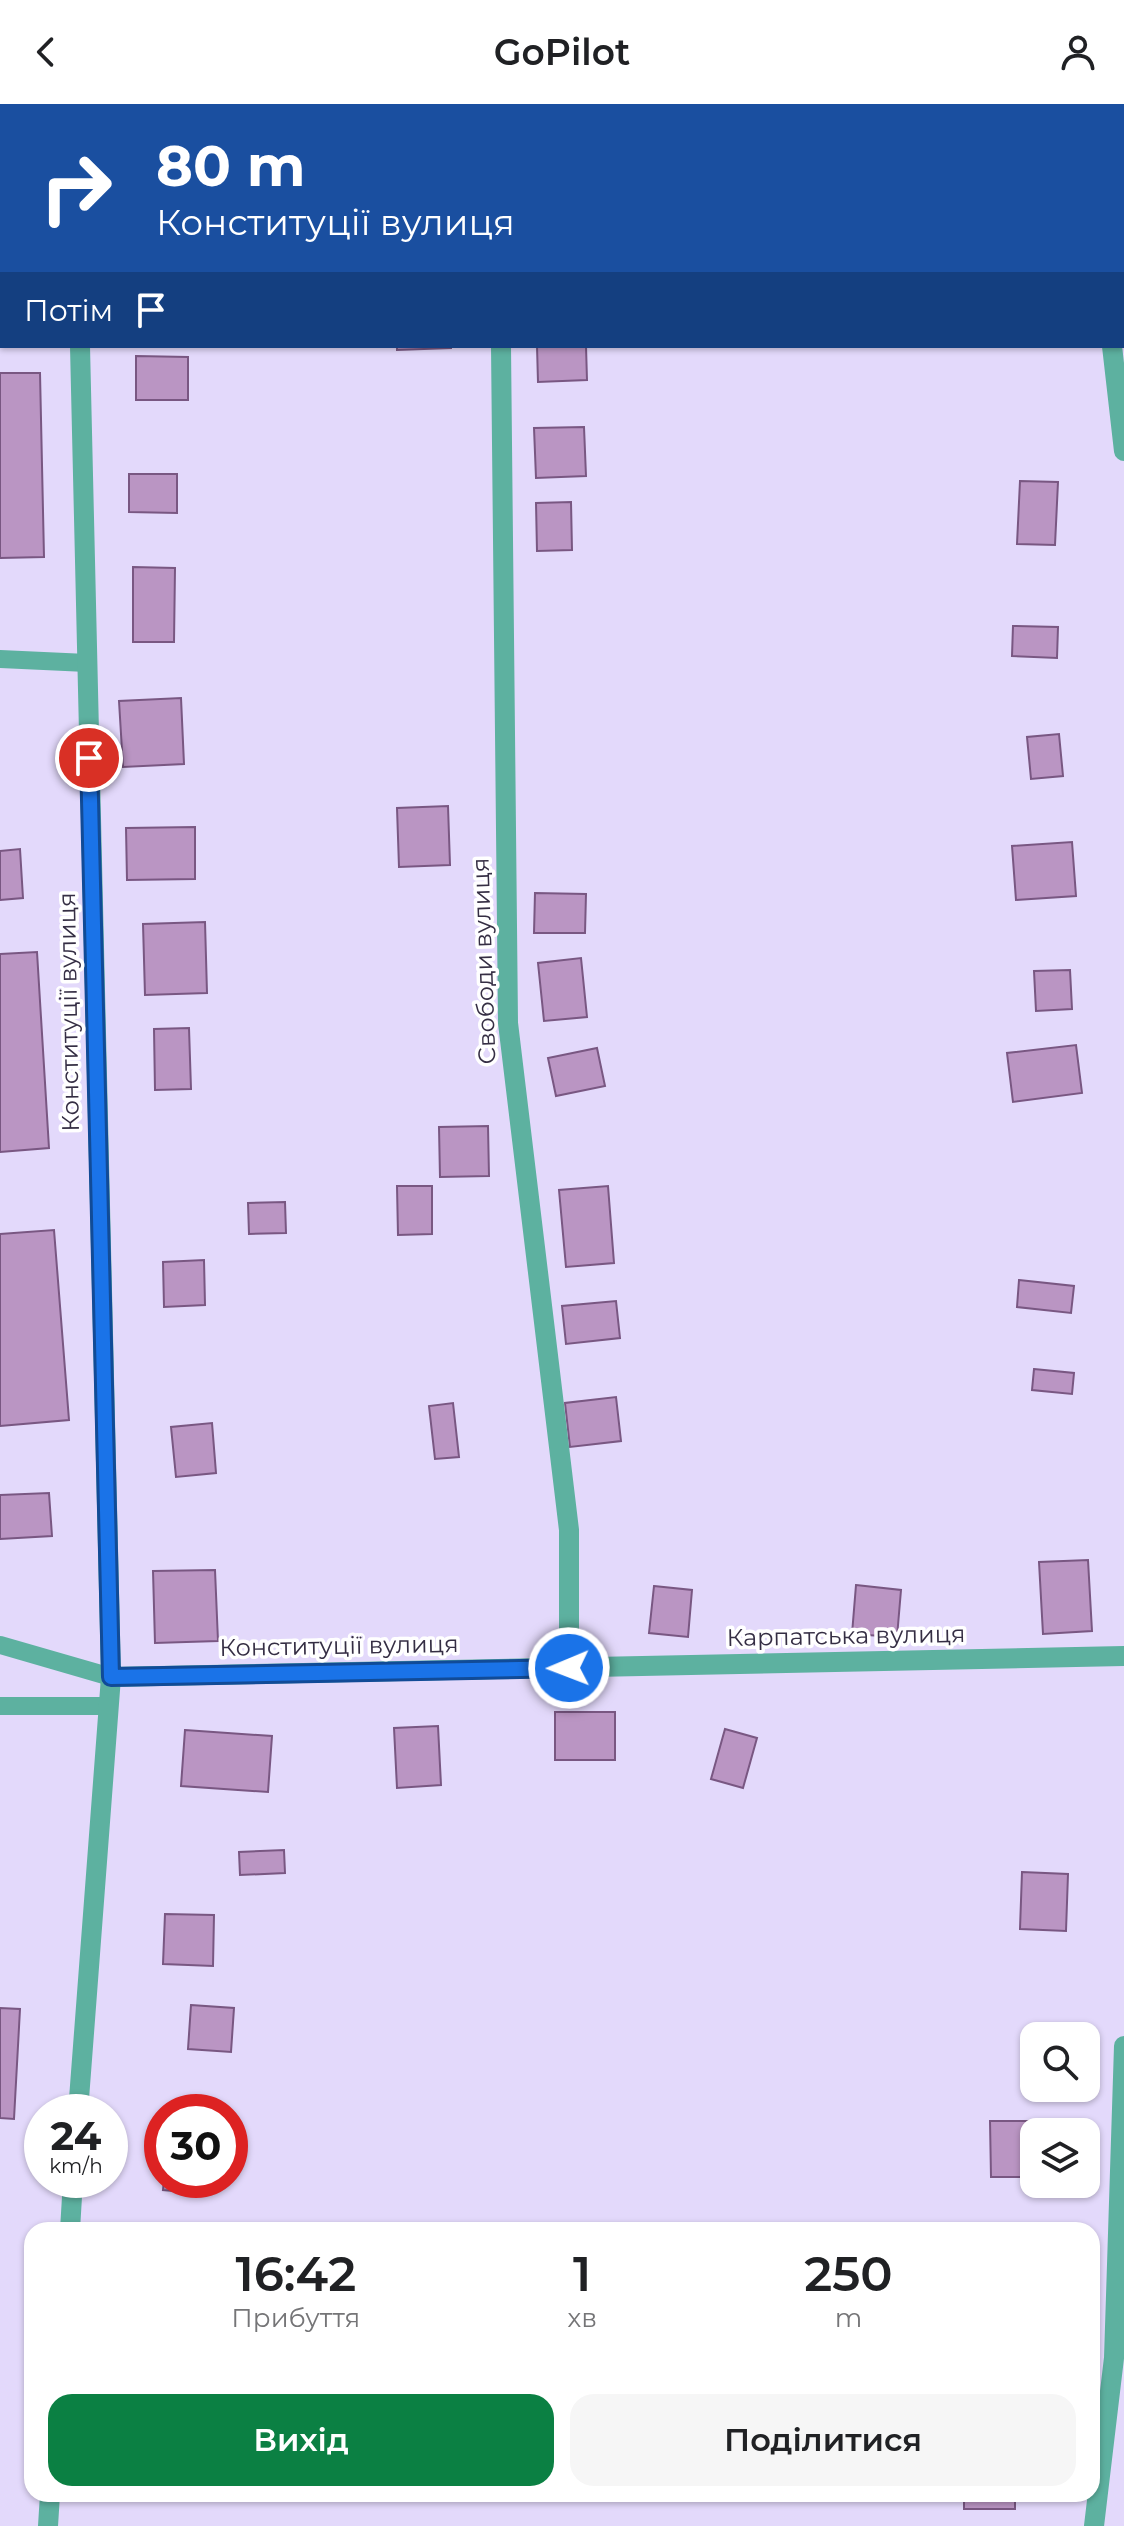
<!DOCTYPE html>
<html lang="uk">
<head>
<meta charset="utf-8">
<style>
  body { margin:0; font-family:Montserrat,sans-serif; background:#f6f6f6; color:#202124; height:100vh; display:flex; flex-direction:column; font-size:30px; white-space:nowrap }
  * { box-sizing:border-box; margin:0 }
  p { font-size:26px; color:#757577 }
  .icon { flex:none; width:44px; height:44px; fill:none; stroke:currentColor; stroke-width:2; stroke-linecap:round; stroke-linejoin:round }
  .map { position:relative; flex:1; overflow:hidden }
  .drawer { position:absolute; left:24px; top:2118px; width:1076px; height:280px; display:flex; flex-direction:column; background:#fff; border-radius:24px; box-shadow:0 2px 6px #0004 }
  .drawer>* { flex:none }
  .hud { position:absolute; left:0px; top:0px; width:1124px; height:244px; box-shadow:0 2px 6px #0004; background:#1a4fa0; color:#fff; overflow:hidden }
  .fabs { position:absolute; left:1020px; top:1918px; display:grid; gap:16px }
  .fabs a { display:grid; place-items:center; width:80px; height:80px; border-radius:16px; background:#fff; box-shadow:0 2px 6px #0004; font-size:40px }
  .speed { position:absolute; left:24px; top:1990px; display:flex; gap:16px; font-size:40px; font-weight:700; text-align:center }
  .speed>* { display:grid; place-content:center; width:104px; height:104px; border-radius:50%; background:#fff; box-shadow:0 2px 6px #0004; line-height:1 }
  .speed small { font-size:20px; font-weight:400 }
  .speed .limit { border:12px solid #d22; background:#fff; color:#111 }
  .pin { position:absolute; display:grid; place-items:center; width:68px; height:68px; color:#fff; margin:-34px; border:4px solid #fff; border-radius:50%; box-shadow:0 2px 8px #0007 }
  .me { position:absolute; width:88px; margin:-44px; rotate:269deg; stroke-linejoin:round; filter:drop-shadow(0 0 6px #0008) }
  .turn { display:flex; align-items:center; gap:28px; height:168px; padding:0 24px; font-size:36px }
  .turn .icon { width:104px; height:104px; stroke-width:2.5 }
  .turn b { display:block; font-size:56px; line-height:68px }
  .then { display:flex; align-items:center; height:76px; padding:0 24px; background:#0003; gap:16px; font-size:30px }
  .eta { display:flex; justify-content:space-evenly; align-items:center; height:136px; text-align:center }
  .eta b { font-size:48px; font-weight:600; line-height:56px }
  .cta { display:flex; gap:16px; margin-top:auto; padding:16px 24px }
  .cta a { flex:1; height:92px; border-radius:24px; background:#0b8043; color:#fff; font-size:32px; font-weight:600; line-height:92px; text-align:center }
  .cta a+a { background:#f6f6f6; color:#202124 }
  header { display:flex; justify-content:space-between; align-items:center; height:104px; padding:0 24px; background:#fff; font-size:36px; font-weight:600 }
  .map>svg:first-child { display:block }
  .building { fill:#ba95c3; stroke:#795782; stroke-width:2 }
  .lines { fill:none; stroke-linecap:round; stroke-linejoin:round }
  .lane { stroke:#5db1a0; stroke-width:18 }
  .street { stroke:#5db1a0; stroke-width:20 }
  .route-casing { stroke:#114b97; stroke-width:20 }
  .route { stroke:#1a73e8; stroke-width:14 }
  .labels { text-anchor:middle; stroke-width:7; stroke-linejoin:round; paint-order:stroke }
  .street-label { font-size:24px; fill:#352e44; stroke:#fff }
</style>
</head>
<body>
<header><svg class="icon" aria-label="back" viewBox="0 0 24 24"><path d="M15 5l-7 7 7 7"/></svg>GoPilot<svg class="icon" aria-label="person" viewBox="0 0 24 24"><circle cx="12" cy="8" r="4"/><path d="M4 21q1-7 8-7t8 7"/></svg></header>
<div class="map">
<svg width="1124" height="2422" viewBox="0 0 1124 2422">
  <rect width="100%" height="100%" fill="#e3d9fb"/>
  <!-- building -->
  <g class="building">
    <path d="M397,242H451V244L397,246Z"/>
    <path d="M537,242H586L587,276L538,278Z"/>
    <path d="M136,252L188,253V296H136Z"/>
    <path d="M0,269H40L44,453L0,454Z"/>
    <path d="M584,323L586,372L536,374L534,324Z"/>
    <path d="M129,370H177V409L129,408Z"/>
    <path d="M1020,377L1058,378L1055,441L1017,440Z"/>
    <path d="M571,398L572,446L537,447L536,399Z"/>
    <path d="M133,463L175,464L174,538H133Z"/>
    <path d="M1013,522L1058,523L1057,554L1012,552Z"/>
    <path d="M181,594L184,660L123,663L119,597Z"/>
    <path d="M1059,630L1063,672L1031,675L1027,633Z"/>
    <path d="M448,702L450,761L399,763L397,704Z"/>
    <path d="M195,723V775L127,776L126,724Z"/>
    <path d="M1072,738L1076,792L1016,796L1012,742Z"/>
    <path d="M20,745L23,794L0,796V747Z"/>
    <path d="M535,789L586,790L585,829H534Z"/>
    <path d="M205,818L207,889L145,891L143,820Z"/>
    <path d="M37,848L49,1044L0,1048V850Z"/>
    <path d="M581,854L587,913L544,917L538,859Z"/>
    <path d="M1070,866L1072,905L1036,907L1034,867Z"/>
    <path d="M189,924L191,985L155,986L154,925Z"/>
    <path d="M1076,941L1082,989L1013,998L1007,949Z"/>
    <path d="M597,944L605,982L556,992L548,954Z"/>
    <path d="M488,1022L489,1072L440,1073L439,1023Z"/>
    <path d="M397,1082H432V1130L398,1131Z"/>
    <path d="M608,1082L614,1159L566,1163L559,1086Z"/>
    <path d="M285,1098L286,1129L249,1130L248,1099Z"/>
    <path d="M54,1126L69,1316L0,1322V1130Z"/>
    <path d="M204,1156L205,1201L164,1203L163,1158Z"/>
    <path d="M1019,1176L1074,1182L1071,1209L1017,1203Z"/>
    <path d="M616,1197L620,1234L566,1240L562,1202Z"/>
    <path d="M1034,1265L1074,1269L1072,1290L1032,1286Z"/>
    <path d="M616,1293L621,1337L570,1343L565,1299Z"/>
    <path d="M453,1299L459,1353L435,1355L429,1302Z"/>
    <path d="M212,1319L216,1369L176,1373L171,1323Z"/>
    <path d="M49,1389L52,1432L0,1435V1391Z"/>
    <path d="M1088,1456L1092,1527L1043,1530L1039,1458Z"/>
    <path d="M215,1466L218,1537L155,1539L153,1467Z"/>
    <path d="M856,1481L901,1486L897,1533L852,1530Z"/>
    <path d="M654,1482L692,1486L688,1533L649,1529Z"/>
    <rect x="555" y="1608" width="60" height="48"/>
    <path d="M438,1622L441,1681L397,1684L394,1624Z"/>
    <path d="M725,1625L757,1634L743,1684L711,1675Z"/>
    <path d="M185,1626L272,1632L268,1688L181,1682Z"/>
    <path d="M284,1746L285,1769L240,1771L239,1748Z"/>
    <path d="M1022,1768L1068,1770L1066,1827L1020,1825Z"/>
    <path d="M165,1810L214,1811L213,1862L163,1860Z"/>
    <path d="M191,1901L234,1904L231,1948L188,1945Z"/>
    <path d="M0,1904L20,1905L14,2015L0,2014Z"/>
    <path d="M990,2017H1051V2028H1034V2073H991Z"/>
    <path d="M164,2076H209L208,2090L163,2086Z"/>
    <path d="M982,2122L1052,2123V2126H982Z"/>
    <rect x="964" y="2390" width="51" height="15"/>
  </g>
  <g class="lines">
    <!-- lane -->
    <g class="lane">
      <path d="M0,555L87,559"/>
      <path d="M0,1541L111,1573"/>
      <path d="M0,1602H109"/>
    </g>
    <!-- street -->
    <g class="street">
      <path d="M68,0V2"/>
      <path d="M498,0V2"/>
      <path d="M1085,0V2"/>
      <path d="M501,242L508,919L569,1426V1564"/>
      <path d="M1112,242L1124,347"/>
      <path d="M111,1573L1124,1552"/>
      <path d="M78,2008L111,1573L80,242"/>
      <path d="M70,2126L73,2076"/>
      <path d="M48,2422L50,2390"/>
      <path d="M1094,2422L1114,2254L1124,1942"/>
    </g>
  </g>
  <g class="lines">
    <!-- route casing -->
    <g class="route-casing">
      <path id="route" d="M89,654L111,1573L569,1564"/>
    </g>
    <!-- route -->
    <use href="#route" class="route"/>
  </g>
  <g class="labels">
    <!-- street labels -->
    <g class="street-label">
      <text transform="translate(484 857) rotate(-92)" y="8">Свободи вулиця</text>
      <text transform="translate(69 908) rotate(-91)" y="8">Конституції вулиця</text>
      <text transform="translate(846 1532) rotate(-1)" y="8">Карпатська вулиця</text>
      <text transform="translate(339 1542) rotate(-1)" y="8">Конституції вулиця</text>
    </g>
  </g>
</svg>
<div class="fabs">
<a><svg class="icon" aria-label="search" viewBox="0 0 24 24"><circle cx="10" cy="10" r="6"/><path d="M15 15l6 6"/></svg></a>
<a><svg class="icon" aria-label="layers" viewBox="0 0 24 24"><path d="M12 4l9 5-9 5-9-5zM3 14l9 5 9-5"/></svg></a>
</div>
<div class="speed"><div>24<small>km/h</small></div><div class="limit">30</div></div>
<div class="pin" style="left:89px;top:654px;background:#d93025"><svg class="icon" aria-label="arrive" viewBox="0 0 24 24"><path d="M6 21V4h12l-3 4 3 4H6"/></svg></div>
<svg class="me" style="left:569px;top:1564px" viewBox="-20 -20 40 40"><circle r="17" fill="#1a73e8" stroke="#fff" stroke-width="3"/><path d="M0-11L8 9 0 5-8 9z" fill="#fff"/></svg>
<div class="hud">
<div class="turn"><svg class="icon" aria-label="right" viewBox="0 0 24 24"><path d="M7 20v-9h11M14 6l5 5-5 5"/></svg><div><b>80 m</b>Конституції вулиця</div></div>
<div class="then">Потім<svg class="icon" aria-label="arrive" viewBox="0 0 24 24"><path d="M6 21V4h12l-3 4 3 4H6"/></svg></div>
</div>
<section class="drawer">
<div class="eta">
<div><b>16:42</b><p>Прибуття</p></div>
<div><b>1</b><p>хв</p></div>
<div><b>250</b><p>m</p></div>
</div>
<div class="cta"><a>Вихід</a><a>Поділитися</a></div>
</section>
</div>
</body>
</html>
